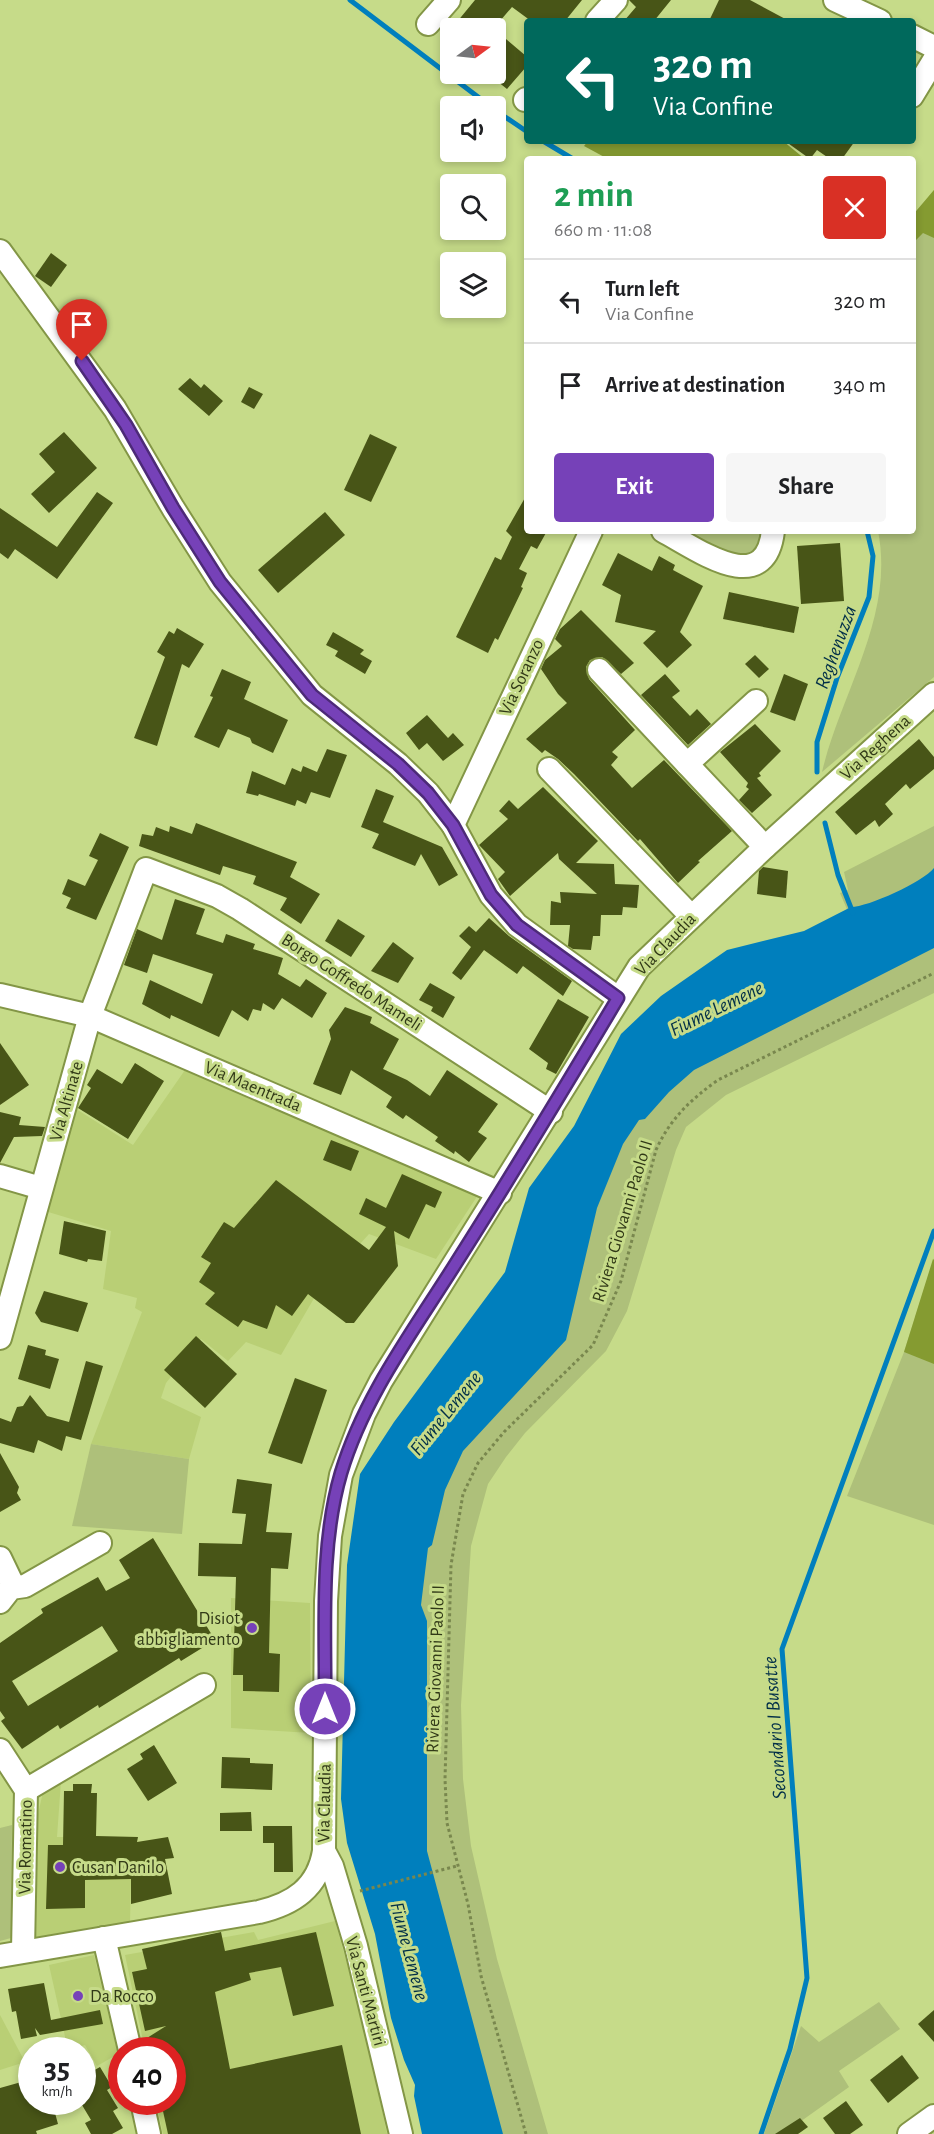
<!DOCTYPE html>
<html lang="en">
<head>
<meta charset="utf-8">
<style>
  body { margin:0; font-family:"Alegreya Sans",sans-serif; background:#f6f6f6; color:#202124; height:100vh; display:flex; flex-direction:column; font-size:22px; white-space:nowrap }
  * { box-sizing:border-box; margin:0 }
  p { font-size:20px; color:#757577 }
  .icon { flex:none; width:33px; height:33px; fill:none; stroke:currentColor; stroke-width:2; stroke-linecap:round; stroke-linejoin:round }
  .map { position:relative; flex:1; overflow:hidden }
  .drawer { position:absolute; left:524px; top:156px; width:392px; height:378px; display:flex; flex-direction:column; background:#fff; border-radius:6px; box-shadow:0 3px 9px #0003 }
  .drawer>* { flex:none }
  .top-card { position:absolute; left:524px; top:18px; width:392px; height:126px; border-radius:6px; box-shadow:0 3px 9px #0003; background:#00695c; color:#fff; overflow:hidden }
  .needle { width:39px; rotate:75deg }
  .tools { position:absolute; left:440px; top:18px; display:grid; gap:12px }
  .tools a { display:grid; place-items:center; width:66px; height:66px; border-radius:6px; background:#fff; box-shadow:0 3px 9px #0003; font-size:30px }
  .speed { position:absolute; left:18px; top:2037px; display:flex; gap:12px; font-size:30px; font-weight:700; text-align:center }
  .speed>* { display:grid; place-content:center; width:78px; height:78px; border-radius:50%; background:#fff; box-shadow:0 3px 9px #0003; line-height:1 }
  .speed small { font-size:15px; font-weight:400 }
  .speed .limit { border:9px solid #d22; background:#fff; color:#111 }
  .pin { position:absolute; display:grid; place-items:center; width:51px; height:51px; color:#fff; margin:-62px -26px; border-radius:50% 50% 50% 0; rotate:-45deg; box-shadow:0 0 6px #0007 }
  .pin .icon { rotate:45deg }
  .me { position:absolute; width:66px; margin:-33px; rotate:0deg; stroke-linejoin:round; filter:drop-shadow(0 0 4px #0008) }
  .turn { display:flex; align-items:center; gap:21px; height:126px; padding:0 30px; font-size:27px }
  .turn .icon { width:78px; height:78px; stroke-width:2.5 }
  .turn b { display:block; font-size:42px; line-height:51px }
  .round { display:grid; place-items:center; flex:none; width:63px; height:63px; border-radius:6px; background:#f6f6f6 }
  .headline { display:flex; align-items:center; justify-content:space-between; height:102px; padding:0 30px }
  h1 { font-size:36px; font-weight:600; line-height:45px; color:#1e9e55 }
  .cta { display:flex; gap:12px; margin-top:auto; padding:12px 30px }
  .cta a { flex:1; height:69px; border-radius:6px; background:#7641b8; color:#fff; font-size:24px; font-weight:600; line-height:69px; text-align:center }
  .cta a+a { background:#f6f6f6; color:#202124 }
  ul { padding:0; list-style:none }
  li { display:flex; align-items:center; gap:18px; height:84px; padding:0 30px; border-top:2px solid #e0e0e0 }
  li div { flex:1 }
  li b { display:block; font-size:22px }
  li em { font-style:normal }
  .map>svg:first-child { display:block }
  .built { fill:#b9cf75 }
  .green { fill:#aec07a }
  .forest { fill:#859b31 }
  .water { fill:#007fbd }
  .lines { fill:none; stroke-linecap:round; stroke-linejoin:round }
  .stream { stroke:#007fbd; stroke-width:5 }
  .building { fill:#485517; fill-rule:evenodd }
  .minor-casing { stroke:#839646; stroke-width:26 }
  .path { stroke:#79874e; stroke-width:3; stroke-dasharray:3 3; stroke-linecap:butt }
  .minor { stroke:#fff; stroke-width:22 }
  .route-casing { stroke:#4d2a78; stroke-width:15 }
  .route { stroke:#7641b8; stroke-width:10 }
  .poi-dot { fill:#7641b8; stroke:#c6db89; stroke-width:2 }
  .labels { text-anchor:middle; stroke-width:6; stroke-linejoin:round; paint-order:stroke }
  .street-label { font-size:18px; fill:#313917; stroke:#c6db89 }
  .poi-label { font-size:18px; fill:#313917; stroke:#c6db89; text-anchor:start }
  .water-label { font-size:20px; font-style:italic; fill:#022f48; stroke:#c6db89 }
</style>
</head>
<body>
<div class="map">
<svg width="934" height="2134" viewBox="0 0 934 2134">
  <rect width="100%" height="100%" fill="#c6db89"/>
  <!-- built -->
  <g class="built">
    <path d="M185,1070L478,1195L436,1259L369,1234L320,1288L281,1355L246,1342L228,1361L201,1339L166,1383L161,1398L201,1417L189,1459L91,1444L142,1312L135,1308L137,1298L103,1289L111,1231L45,1211L73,1107L133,1145Z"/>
    <path d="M231,1598L310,1603L311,1733L231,1728Z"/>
    <path d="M61,1781L57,1837H132L130,1922L36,1937L38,1814L43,1792Z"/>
    <path d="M335,1921L365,2028L387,2134H163L156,2102H172V2050H145L125,1955L254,1932L258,1940Z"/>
    <path d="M94,1955L118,2054L97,2066L85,2045L68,2050L49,1965Z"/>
    <path d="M0,2015L25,2062L0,2070Z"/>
  </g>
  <!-- green -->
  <g class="green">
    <path d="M934,190V677L822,772C841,692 895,616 878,531H912V216Z"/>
    <path d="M687,531H766L752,555L734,556Z"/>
    <path d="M934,826V993L726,1095L686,1127L676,1150L627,1311L606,1351L525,1433L506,1457L488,1484L471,1546L461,1705L463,1779L471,1846L497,1959L548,2134H457L387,1820L440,1392L535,1277L560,1158L855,928L840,893L848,890L844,872Z"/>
    <path d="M934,1258V1525L847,1496L904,1352Z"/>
    <path d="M91,1444L189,1459L182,1534L72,1526Z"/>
    <path d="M12,1825L11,1938L0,1941V1828Z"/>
    <path d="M879,2002L900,2029L839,2071L849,2087L783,2134H764L801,2026L819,2042Z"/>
  </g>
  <!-- forest -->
  <g class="forest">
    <path d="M588,141H783L805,159H608L584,146Z"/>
    <path d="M934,190V238L923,233L912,244V216Z"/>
    <path d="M933,1259L934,1260V1364L904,1352Z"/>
  </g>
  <!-- water -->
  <path class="water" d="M934,868V948L694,1070L669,1092L645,1119L639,1120L623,1144L597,1208L566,1340L463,1451L445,1490L432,1545L428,1548L421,1605L427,1621V1851L503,2134H422L414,2096L415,2085L404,2060L391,2018L375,1934L347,1843L341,1799L347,1565L360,1474L394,1422L505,1272L529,1188L574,1126L621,1034L661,996L727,950L804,931L851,907C868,907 923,882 934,868Z"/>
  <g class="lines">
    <!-- stream -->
    <g class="stream">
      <path d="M350,0L490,106"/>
      <path d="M495,110L526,131"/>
      <path d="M543,141L573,159"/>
      <path d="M817,772V742L837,678L869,597L873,556L867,531"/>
      <path d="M825,823L838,875L853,913"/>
      <path d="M761,2134L790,2049L807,1978L782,1649L934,1231"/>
    </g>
  </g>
  <!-- building -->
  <g class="building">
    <path d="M475,0H582L565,21H531L512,7L494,28H452Z"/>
    <path d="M629,0H671L654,21H624L636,7Z"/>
    <path d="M719,0H750L789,21H709Z"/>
    <path d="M506,39L526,56V67L507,89L492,77L495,74V53Z"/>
    <path d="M785,141H855L842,159H830L817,150L810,159Z"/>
    <path d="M51,253L67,265L51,287L35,276Z"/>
    <path d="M190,378L201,388L204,384L223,401L209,416L178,389Z"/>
    <path d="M249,387L263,394L254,409L241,402Z"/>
    <path d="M64,432L97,468L49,513L31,494L55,472L39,454Z"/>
    <path d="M370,434L397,447L371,502L344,490Z"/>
    <path d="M97,492L113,503L57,579L15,549L8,559L0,553V508L57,547Z"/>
    <path d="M526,496V531H547L537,549L531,546L519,569L527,573L521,587L523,588L498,640L495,638L488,653L456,637L495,557L501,560L512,537L506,531Z"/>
    <path d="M325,512L345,535L278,593L258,570Z"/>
    <path d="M840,543L844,601L801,604L797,546Z"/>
    <path d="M618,553L652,571L659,556L675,565L673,570L703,586L680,632L692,645L667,668L643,643L656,631L615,622L621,595L602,585Z"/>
    <path d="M729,592L799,607L794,633L723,619Z"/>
    <path d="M581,610L634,663L621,674L602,657L590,660L586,667L589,679L635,730L612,752L618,757L611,765L632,788L664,760L732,831L698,861L700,862L678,883L640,839L638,841L574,774L558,759L545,750L542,753L526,739L567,703L558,694L541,669L545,660L562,646L555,639L560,629Z"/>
    <path d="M177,628L204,644L189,668L182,664L157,746L134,738L165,657L157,652L169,631L174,634Z"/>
    <path d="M333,632L364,650L360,654L372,661L365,674L335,656L338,651L326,645Z"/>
    <path d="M755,655L769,669L759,678L745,664Z"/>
    <path d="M222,669L251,682L244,699L288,720L273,753L252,743L250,738L228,729L219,748L194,737L213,697L210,696Z"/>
    <path d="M665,674L680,691L672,697L690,716L697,709L711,724L688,745L641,695Z"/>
    <path d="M784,674L808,684L795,721L770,712Z"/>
    <path d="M427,715L448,738L453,733L464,745L443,761L427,743L419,750L406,733Z"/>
    <path d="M755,724L781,751L759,773L761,776L757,778L772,795L752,813L739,800L749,789L746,787L748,783L720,752Z"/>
    <path d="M919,739L934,757V769L910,789L906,784L885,804L893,814L879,827L875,820L856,835L835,812Z"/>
    <path d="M327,749L347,755L330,798L311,792L306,804L297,800L295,806L259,794L258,796L246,793L252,771L285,785L292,768L301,772L303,766L317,772Z"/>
    <path d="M543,787L598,841L576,863L614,864L615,884L639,885L637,908L623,907L622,915H601L600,936H593L591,950L573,949L568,946L570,925H550L551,901L561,903L560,892L597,894L559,859L558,853L510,896L498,879L505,872L479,845L508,819L499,811L509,800L518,809Z"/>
    <path d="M376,789L394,796L383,822L442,847L458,875L439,886L421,854L415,866L372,848L379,834L361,827Z"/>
    <path d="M196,823L297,862L290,877L320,894L301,924L280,910L287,898L253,884L256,876L223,866L220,875L139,846L142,834L153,836L156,827L169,832L170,826L192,834Z"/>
    <path d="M100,833L129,847L96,920L66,908L71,898L62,894L68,879L85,886L98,860L89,856Z"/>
    <path d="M763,867L788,871L786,898L757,894L759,871Z"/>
    <path d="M175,899L205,909L196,934L223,943L226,934L255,944L253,949L283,958L278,974L300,987L306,979L327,993L312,1018L282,998L274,1010L263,1003L261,1011L253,1009L248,1021L232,1010L219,1037L171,1015L170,1019L142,1004L150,980L202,1004L213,974L153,954L147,973L124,965L137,929L162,940Z"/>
    <path d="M489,918L509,936L572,981L563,996L523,966L517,974L484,950L461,980L452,973L471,947L459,936L469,926L476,932Z"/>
    <path d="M338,919L365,936L351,957L325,941Z"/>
    <path d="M393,942L414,958L398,983L371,971Z"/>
    <path d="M430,983L455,997L443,1018L431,1011L433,1007L419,1000Z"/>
    <path d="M558,999L589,1017L556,1074L546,1069L548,1063L529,1049Z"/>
    <path d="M345,1007L372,1017L370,1023L399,1039L383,1069L407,1080L430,1096L447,1070L498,1104L478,1132L487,1138L469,1162L455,1151L454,1154L435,1141L438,1137L406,1115L403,1119L386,1107L392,1097L351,1070L341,1095L313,1084L331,1039L329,1030Z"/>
    <path d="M0,1043L29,1085L0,1105Z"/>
    <path d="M135,1063L164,1081L128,1139L78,1108L91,1088L87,1085L97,1069L122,1084Z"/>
    <path d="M0,1112L21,1117L19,1125L45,1127L42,1136L14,1137L0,1163Z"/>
    <path d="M331,1140L359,1151L351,1171L323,1160Z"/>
    <path d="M402,1174L442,1192L435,1208L426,1204L409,1239L394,1231L398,1266L354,1323H346L308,1294L292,1316L276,1305L267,1329L243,1320L238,1327L205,1304L215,1293L199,1282L211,1263L201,1257L224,1222L234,1228L276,1180L369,1250L386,1227L359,1214L366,1198L386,1208Z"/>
    <path d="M64,1221L106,1231L102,1261L88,1259L87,1262L59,1254Z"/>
    <path d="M44,1291L88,1303L78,1332L41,1322L35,1313Z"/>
    <path d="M196,1336L237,1374L205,1408L164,1370Z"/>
    <path d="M28,1345L46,1350L45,1355L59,1359L50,1389L18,1379Z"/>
    <path d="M86,1361L103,1366L81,1440L66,1436L62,1451L38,1440L34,1453L0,1443V1418L11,1422L17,1407L23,1406L30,1395L47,1416L69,1422Z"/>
    <path d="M295,1378L327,1390L302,1464L268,1453Z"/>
    <path d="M0,1453L19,1487L17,1493L21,1500L0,1512Z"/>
    <path d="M237,1479L272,1484L266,1532L292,1533L288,1569L271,1568L269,1653L280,1654L279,1692L243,1691V1675H233L236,1577L198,1576L199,1543L242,1544L246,1514L232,1513Z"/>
    <path d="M153,1538L215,1640L181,1661L179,1658L99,1708L98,1705L60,1729L58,1725L22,1749L1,1721L5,1718L0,1711V1643L43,1613L41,1609L98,1577L106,1591L130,1578L119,1560ZM102,1626L118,1651L28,1706L12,1681Z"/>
    <path d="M154,1745L177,1783L148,1801L127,1769L143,1759L140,1754Z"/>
    <path d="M222,1757L250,1758V1763L273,1764L272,1790L221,1788Z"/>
    <path d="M73,1784H92L91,1793H97L96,1836L138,1837L137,1842L168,1837L174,1858L165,1859L172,1894L131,1904V1879L85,1880V1908L46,1909L48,1845H63L64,1791H73Z"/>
    <path d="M251,1812L252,1831H220V1813Z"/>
    <path d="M263,1826H292L293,1872H274V1843H263Z"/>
    <path d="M221,1932L225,1951L316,1932L334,2006L293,2016L281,1967L249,1973L251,1980L215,1992L230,2069L342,2045L361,2134H168L161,2102H172V2050H149L147,2038L166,2026L145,2031L132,1972L147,1969L142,1949Z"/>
    <path d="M44,1983L51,2020L100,2010L103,2024L40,2035L35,2028L37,2036L21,2039L16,2011L12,2012L8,1989Z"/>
    <path d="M934,2010V2042L918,2024Z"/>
    <path d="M902,2055L919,2078L888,2103L870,2080Z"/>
    <path d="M100,2067L112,2087L107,2090L118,2108L113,2111L123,2128L112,2134H91L85,2123L91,2120L82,2105V2077Z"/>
    <path d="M32,2079V2102H52L58,2124L36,2131L37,2134H0V2088Z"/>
    <path d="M846,2101L863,2125L850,2134H835L823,2118Z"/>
    <path d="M800,2118L808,2127L798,2134H775Z"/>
  </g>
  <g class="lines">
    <!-- minor casing -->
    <g class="minor-casing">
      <g id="minor">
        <path d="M835,0L880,21"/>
        <path d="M597,21L616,0"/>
        <path d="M428,24L449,0"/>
        <path d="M912,36L934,47"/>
        <path d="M912,96L934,60"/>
        <path d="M525,100L526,99"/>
        <path d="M0,251L115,409L173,508L220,582L312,695L398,764L428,793L453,825L491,895L517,925L618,998"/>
        <path d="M663,531C697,549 765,600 773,531"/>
        <path d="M599,670L687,764"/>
        <path d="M756,701L687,764L765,847"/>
        <path d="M549,769L691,916"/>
        <path d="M453,825L591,531"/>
        <path d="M0,995L90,1016L500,1193"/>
        <path d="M0,1176L41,1188"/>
        <path d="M0,1338L90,1016L146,869L217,896L240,909L551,1112"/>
        <path d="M0,1558L12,1583L11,1588"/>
        <path d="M0,1602L11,1588L25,1586L100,1543"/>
        <path d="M0,1750L26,1790L23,1951"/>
        <path d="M26,1790L204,1685"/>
        <path d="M324,1851L332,1866L356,1946L401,2134"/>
        <path d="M104,1938L130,2050"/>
        <path d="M0,1956L259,1912C293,1904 318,1888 324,1851L326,1601L330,1536L341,1475L364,1414L381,1381L639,967L765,847L934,694"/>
        <path d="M142,2102L149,2134"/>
        <path d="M909,2134L934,2116"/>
      </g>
    </g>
    <!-- path -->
    <g class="path">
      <path d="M360,1891L457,1866"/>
      <path d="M526,2134L481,1976L468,1904L447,1823L445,1779L451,1565L463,1494L478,1463L504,1432L593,1345L621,1281L656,1150C670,1119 690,1100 718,1080L934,973"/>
    </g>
    <!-- minor -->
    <use href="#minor" class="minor"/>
  </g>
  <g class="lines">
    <!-- route casing -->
    <g class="route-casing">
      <path id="route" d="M82,361L126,425L173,508L220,582L312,695L398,764L428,793L453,825L491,895L517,925L618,998C565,1087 512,1175 456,1263C414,1330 364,1396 341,1473C319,1548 326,1632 325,1709"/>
    </g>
    <!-- route -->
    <use href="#route" class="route"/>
  </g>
  <!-- markers -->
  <g class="poi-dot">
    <circle cx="252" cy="1628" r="6"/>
    <circle cx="60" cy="1867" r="6"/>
    <circle cx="78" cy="1996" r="6"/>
  </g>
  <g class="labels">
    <!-- street labels -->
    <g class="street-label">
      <text transform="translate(521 677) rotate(-65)" y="6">Via Soranzo</text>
      <text transform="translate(875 747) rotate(-42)" y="6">Via Reghena</text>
      <text transform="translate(665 944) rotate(-46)" y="6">Via Claudia</text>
      <text transform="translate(352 982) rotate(33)" y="6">Borgo Goffredo Mameli</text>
      <text transform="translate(253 1086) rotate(23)" y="6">Via Maentrada</text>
      <text transform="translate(66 1101) rotate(-74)" y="6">Via Altinate</text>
      <text transform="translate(622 1221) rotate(-73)" y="6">Riviera Giovanni Paolo II</text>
      <text transform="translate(435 1669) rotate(-88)" y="6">Riviera Giovanni Paolo II</text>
      <text transform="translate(324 1803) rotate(-89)" y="6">Via Claudia</text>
      <text transform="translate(25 1847) rotate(-89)" y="6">Via Romatino</text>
      <text transform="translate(366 1991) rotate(75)" y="6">Via Santi Martiri</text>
    </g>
    <!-- poi labels -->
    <g class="poi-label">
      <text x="240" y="1624" text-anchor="end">Disiot<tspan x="240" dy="21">abbigliamento</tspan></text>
      <text x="72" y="1873">Cusan Danilo</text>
      <text x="90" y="2002">Da Rocco</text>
    </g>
    <!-- water labels -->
    <g class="water-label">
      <text transform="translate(835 647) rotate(-70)" y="7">Reghenuzza</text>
      <text transform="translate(716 1008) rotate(-26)" y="7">Fiume Lemene</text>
      <text transform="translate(445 1413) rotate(-51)" y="7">Fiume Lemene</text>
      <text transform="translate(774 1728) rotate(-94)" y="7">Secondario I Busatte</text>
      <text transform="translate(410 1951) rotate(75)" y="7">Fiume Lemene</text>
    </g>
  </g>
</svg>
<div class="tools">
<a><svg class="needle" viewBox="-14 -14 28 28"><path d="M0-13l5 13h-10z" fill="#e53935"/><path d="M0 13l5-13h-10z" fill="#757577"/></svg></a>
<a><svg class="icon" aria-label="sound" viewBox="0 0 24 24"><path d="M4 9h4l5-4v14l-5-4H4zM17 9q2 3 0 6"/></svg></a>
<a><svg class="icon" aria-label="search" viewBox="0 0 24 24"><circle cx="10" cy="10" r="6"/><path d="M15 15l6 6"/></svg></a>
<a><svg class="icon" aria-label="layers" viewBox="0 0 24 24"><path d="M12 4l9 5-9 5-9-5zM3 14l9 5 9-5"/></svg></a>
</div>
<div class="speed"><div>35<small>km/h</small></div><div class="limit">40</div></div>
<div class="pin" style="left:82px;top:361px;background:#d93025"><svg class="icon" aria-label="arrive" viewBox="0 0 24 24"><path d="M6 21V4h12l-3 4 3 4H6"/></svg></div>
<svg class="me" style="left:325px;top:1709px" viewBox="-20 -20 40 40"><circle r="17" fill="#7641b8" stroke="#fff" stroke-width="3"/><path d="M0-11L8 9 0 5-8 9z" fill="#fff"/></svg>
<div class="top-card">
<div class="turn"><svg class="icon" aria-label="left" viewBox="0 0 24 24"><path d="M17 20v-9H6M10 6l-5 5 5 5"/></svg><div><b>320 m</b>Via Confine</div></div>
</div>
<section class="drawer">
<div class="headline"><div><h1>2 min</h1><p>660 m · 11:08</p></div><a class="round" style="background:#d93025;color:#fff"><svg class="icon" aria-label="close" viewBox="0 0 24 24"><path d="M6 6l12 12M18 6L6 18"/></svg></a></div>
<ul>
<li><svg class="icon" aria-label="left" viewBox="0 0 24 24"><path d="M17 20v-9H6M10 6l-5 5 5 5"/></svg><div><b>Turn left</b><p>Via Confine</p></div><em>320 m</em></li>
<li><svg class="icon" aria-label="arrive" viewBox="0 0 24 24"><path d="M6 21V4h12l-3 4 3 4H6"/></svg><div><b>Arrive at destination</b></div><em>340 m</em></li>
</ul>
<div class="cta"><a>Exit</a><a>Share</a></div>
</section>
</div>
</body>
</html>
